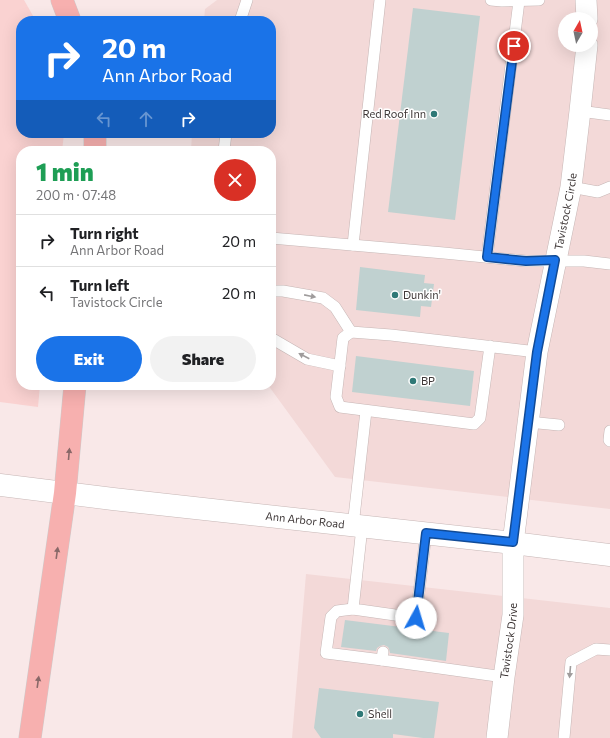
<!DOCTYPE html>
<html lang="en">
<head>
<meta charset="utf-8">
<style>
  body { margin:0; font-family:Commissioner,sans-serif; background:#f2f2f2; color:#202124; height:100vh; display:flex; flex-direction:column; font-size:15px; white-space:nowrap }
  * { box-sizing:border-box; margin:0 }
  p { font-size:13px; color:#757577 }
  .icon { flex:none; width:22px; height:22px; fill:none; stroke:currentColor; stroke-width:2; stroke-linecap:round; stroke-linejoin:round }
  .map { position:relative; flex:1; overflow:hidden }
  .side { position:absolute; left:16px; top:146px; width:260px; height:244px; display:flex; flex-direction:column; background:#fff; border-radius:16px; box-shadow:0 4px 16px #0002 }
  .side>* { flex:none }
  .top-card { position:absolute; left:16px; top:16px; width:260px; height:122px; border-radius:16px; box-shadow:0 4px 16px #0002; background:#1a73e8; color:#fff; overflow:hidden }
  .needle { width:26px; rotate:9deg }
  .buttons { position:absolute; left:558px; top:12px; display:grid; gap:8px }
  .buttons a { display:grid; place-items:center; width:40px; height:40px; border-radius:50%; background:#fff; box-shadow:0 4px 16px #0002; font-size:20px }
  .pin { position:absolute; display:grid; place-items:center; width:34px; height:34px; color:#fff; margin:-17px; border:2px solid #fff; border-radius:50%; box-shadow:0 1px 4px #0007 }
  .me { position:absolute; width:44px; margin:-22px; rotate:6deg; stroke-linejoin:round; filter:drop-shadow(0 0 3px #0008) }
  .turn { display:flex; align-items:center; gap:14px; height:84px; padding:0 20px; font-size:18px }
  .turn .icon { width:52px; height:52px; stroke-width:2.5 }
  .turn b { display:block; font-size:28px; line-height:34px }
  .lanes { display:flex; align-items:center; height:38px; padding:0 20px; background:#0003; justify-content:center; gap:20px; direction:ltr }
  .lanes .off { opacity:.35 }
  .round { display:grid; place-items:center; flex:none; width:42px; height:42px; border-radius:21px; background:#f2f2f2 }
  .summary { display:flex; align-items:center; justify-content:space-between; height:68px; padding:0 20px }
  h1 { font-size:24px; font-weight:800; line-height:30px; color:#1e9e55 }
  .button { display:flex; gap:8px; margin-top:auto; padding:8px 20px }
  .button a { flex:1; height:46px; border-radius:24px; background:#1a73e8; color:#fff; font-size:16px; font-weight:800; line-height:46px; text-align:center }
  .button a+a { background:#f2f2f2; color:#202124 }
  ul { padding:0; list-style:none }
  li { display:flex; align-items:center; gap:12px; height:52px; padding:0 20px; border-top:1px solid #e0e0e0 }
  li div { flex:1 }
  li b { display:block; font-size:15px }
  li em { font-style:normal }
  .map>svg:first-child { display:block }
  .built { fill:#f3d9d8; fill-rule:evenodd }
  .green { fill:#fad2d1 }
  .building { fill:#c0d1d0 }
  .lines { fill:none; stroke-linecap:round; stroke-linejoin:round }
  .service-casing { stroke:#c6b6b5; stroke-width:12 }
  .minor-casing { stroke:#c6b6b5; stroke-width:22 }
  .secondary-casing { stroke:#c6b6b5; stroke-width:23 }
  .motorway-casing { stroke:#cdcbcb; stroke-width:23 }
  .service { stroke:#fff; stroke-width:11 }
  .minor { stroke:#fff; stroke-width:21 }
  .secondary { stroke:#fff; stroke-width:22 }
  .motorway { stroke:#f7b0af; stroke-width:22 }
  .oneway { fill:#9f9c9c }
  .oneway2 { fill:#896868 }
  .route-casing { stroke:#114b97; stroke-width:10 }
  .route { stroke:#1a73e8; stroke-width:7 }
  .poi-dot { fill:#2f7977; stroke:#fff; stroke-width:1.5 }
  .labels { text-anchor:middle; stroke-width:3; stroke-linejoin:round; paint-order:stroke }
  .poi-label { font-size:11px; fill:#3f3838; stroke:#fff; text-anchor:start }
  .street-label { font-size:11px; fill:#3f3838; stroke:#fff }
</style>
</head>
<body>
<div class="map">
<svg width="610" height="738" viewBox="0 0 610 738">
  <rect width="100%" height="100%" fill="#f9e8e8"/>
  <!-- built -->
  <g class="built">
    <path d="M217,0H610V509L335,477L268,385H271V151H191L192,133H271V21H204L205,9ZM565,19H591V45H565Z"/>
    <path d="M306,574L610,608V738H292Z"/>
  </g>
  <!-- green -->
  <path class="green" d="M0,0H24L36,21H21V133H64V134L62,151H21V385H40L38,407L0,402Z"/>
  <!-- building -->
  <g class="building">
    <path d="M413,8L480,16L455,220L388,212Z"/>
    <path d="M360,267L425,275L424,283L434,284L431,307L421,306L420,317L356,310Z"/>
    <path d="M356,356L474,371L470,406L352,392Z"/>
    <path d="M345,620L449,633L446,661L390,653L389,649L388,647L384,645L380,646L377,648L376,651L341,647Z"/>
    <path d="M319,688L439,702L434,738H423L393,734V738H321L314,728Z"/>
  </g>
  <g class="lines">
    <!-- service casing -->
    <g class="service-casing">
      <g id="service">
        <path d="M491,0L502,1L539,0"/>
        <path d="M240,21L247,0"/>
        <path d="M580,111L610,115"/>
        <path d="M224,151L226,133"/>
        <path d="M571,187L598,192L610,187"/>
        <path d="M271,238L444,253L526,261H584L610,264"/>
        <path d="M353,245L380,0"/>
        <path d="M487,257L519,1"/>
        <path d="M271,291H283L323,298L335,307L351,332"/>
        <path d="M271,338L307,359L340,366"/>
        <path d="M490,346L480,418L474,424L340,407L336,397L343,338L351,332L391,335L537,352"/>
        <path d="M528,422L559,425"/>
        <path d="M610,431L609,440L610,441"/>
        <path d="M353,526L366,411"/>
        <path d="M362,527L353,609L416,618L426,533"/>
        <path d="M353,609L337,611L331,617L326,653L382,660"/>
        <path d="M383,652L382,660L504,677"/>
        <path d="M564,738L571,662L596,649L610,650"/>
      </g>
    </g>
    <!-- minor casing -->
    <g class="minor-casing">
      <g id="minor">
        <path d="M586,0L587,19"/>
        <path id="s1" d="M497,738L504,677L513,615V543L537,352L571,187L580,111L587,45"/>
      </g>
    </g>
    <!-- secondary casing -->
    <g class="secondary-casing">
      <g id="secondary">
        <path id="s2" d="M0,485L113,499L513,543L610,555"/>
      </g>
    </g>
    <!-- motorway casing -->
    <g class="motorway-casing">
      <g id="motorway">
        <path d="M62,0L70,21"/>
        <path d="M95,133V151"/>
        <path d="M30,738L65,493L75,385"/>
      </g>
    </g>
    <!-- service -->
    <use href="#service" class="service"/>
    <!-- minor -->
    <use href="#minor" class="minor"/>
    <!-- secondary -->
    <use href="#secondary" class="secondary"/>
    <!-- motorway -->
    <use href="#motorway" class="motorway"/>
  </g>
  <!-- one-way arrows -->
  <defs><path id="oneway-solid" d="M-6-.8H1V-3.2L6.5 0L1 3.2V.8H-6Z"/></defs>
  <g class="oneway">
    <use href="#oneway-solid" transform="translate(310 296) rotate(11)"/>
    <use href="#oneway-solid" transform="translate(304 356) rotate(-153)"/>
    <use href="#oneway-solid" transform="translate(570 672) rotate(95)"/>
  </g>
  <g class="oneway2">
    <use href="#oneway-solid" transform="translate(69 454) rotate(-85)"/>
    <use href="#oneway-solid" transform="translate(57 553) rotate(-82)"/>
    <use href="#oneway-solid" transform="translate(38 682) rotate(-82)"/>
  </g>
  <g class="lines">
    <!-- route casing -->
    <g class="route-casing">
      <path id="route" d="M416,618L426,533L513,542L537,352L555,260L526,261L487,257L514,46"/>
    </g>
    <!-- route -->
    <use href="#route" class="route"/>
  </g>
  <!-- markers -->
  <g class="poi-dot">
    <circle cx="434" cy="114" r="4"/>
    <circle cx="395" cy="295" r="4"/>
    <circle cx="413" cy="381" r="4"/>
    <circle cx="360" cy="714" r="4"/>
  </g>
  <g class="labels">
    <!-- poi labels -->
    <g class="poi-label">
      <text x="426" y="118" text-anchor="end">Red Roof Inn</text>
      <text x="403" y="299">Dunkin'</text>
      <text x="421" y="385">BP</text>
      <text x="368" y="718">Shell</text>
    </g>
    <!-- street labels -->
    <g class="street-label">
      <text dy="4" stroke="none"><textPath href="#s1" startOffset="532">Tavistock Circle</textPath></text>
      <text dy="4" stroke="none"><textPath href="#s2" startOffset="307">Ann Arbor Road</textPath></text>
      <text dy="4" stroke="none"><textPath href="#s1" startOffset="98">Tavistock Drive</textPath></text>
    </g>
  </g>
</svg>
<div class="buttons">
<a><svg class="needle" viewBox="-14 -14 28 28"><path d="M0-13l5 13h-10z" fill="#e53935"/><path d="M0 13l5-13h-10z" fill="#757577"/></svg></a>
</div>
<div class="pin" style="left:514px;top:46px;background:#d93025"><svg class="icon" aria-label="arrive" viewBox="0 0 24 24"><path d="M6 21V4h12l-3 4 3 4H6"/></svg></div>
<svg class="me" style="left:416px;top:618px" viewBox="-20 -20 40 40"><circle r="19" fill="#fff"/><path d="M0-13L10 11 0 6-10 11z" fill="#1a73e8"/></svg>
<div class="top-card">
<div class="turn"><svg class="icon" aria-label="right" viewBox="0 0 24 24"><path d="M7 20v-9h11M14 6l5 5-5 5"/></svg><div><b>20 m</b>Ann Arbor Road</div></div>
<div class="lanes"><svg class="icon off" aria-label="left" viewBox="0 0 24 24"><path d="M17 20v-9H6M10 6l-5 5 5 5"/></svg><svg class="icon off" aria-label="ahead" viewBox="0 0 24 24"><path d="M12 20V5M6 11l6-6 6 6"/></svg><svg class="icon" aria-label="right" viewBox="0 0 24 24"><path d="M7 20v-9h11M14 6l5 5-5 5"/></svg></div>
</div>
<section class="side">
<div class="summary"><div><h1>1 min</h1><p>200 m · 07:48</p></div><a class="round" style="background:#d93025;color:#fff"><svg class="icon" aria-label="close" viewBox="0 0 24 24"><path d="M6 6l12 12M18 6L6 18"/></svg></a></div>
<ul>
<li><svg class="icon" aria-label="right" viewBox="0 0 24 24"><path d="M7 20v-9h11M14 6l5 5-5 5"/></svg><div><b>Turn right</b><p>Ann Arbor Road</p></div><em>20 m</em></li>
<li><svg class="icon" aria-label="left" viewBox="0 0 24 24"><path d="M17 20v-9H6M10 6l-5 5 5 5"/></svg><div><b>Turn left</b><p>Tavistock Circle</p></div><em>20 m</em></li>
</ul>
<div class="button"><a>Exit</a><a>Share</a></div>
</section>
</div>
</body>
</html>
